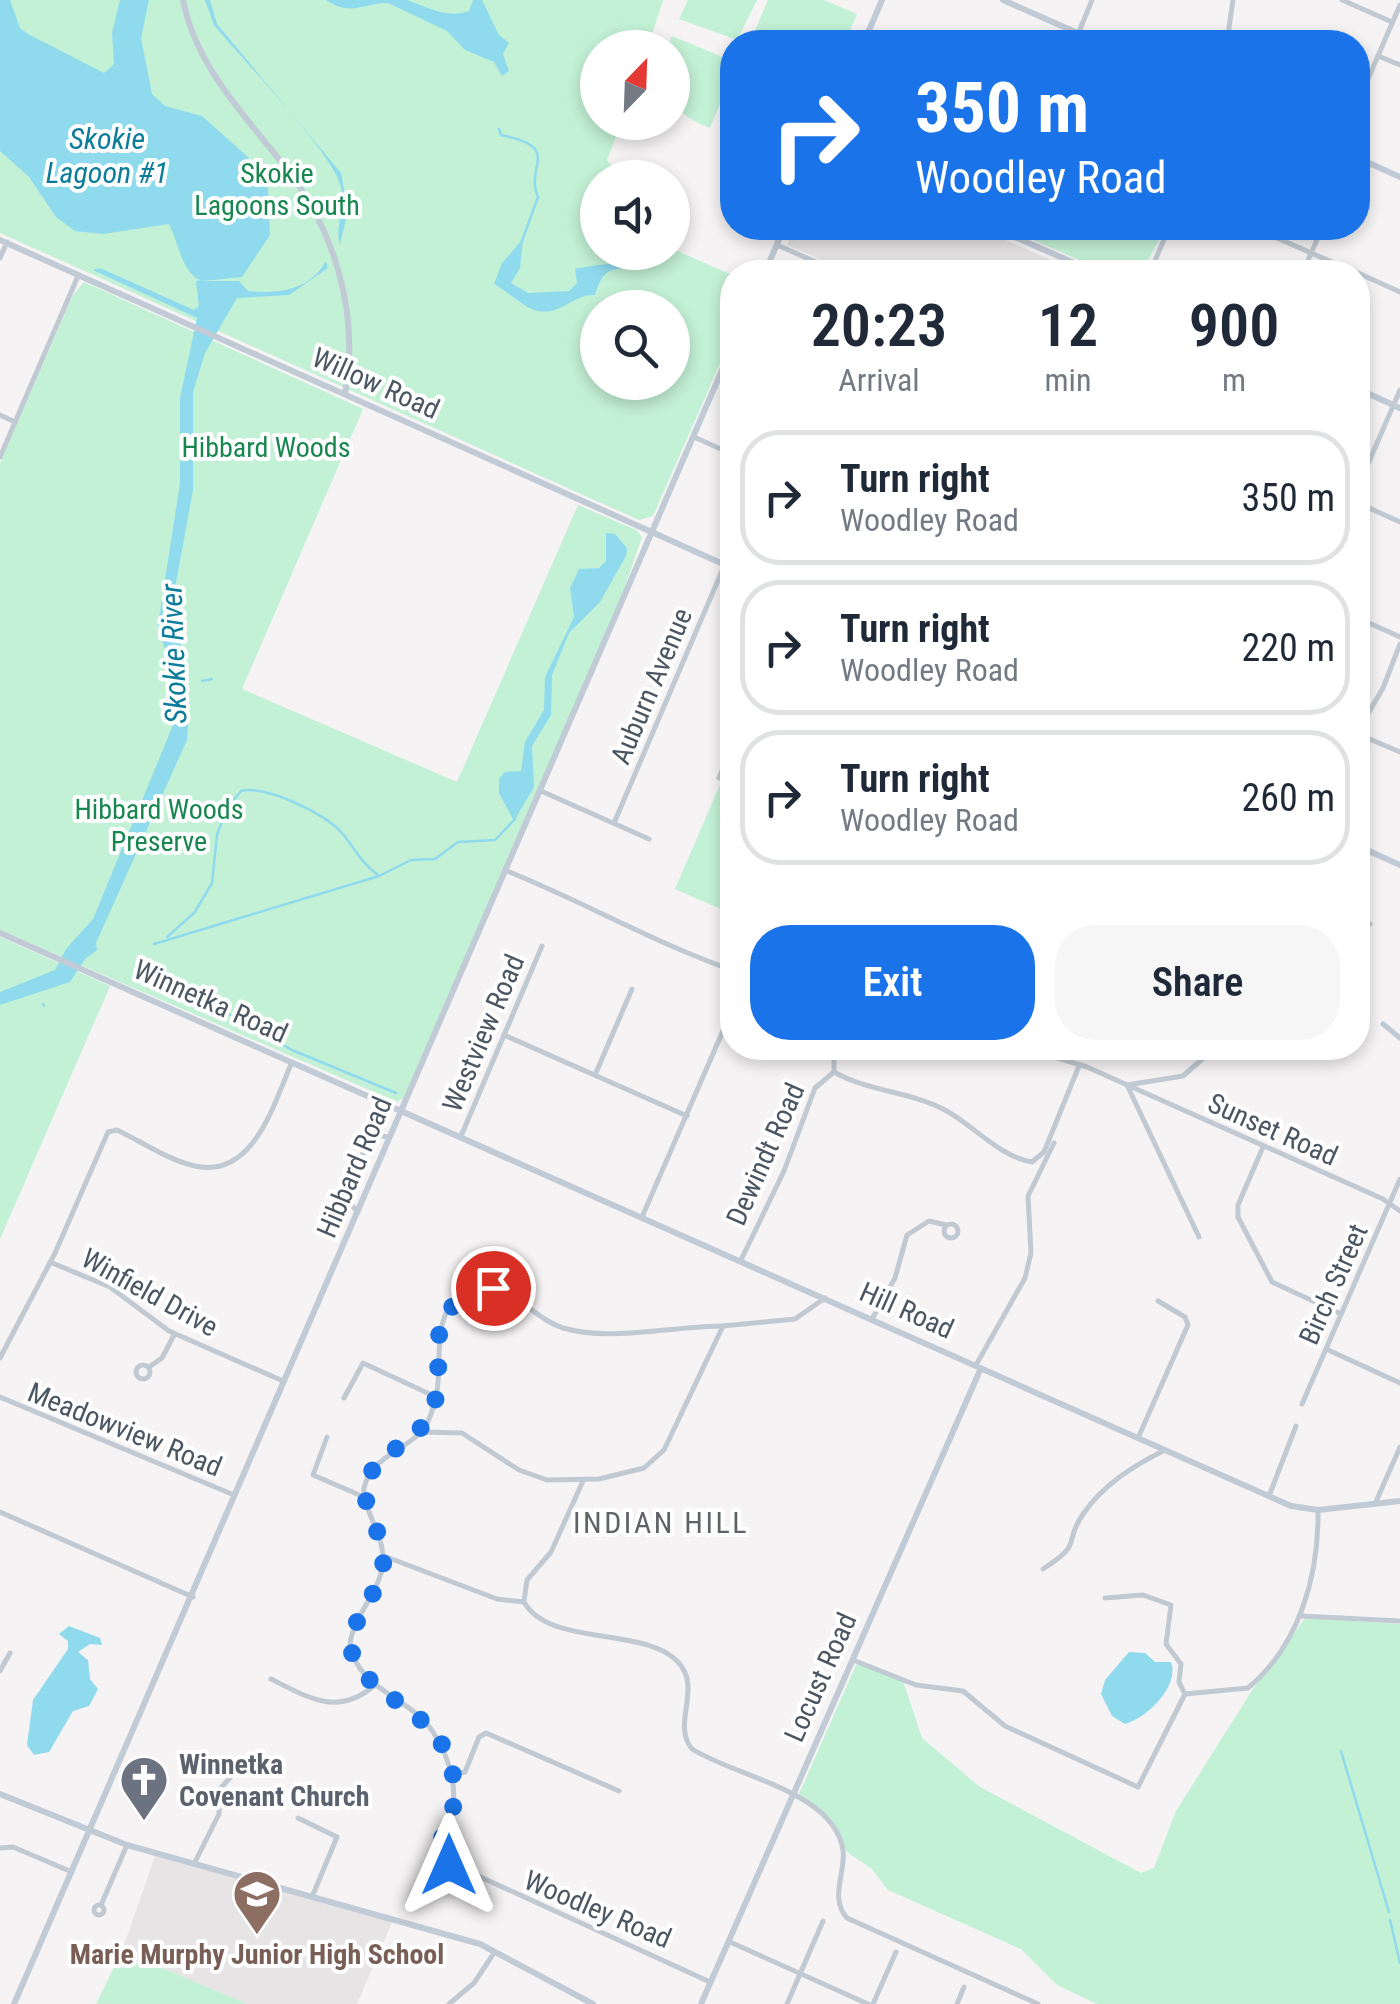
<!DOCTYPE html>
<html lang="en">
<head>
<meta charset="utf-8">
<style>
  body { margin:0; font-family:"Roboto Condensed",sans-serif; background:#f6f6f7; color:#1f2937; height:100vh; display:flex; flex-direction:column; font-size:38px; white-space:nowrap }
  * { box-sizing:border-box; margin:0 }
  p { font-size:32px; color:#747a83 }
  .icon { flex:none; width:55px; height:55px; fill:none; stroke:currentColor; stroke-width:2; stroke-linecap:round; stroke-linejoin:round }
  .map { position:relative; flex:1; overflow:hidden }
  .sheet { position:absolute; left:720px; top:260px; width:650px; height:800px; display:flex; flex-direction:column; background:#fff; border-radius:40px; box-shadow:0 5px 15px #0003 }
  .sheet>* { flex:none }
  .banner { position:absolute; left:720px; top:30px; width:650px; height:210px; border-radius:40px; box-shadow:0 5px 15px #0003; background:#1a73e8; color:#fff; overflow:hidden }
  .needle { width:65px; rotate:23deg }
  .controls { position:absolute; left:580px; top:30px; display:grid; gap:20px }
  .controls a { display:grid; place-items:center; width:110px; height:110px; border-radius:50%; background:#fff; box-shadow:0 5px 15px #0003; font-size:50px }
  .pin { position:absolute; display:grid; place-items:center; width:85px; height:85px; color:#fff; margin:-42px; border:5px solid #fff; border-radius:50%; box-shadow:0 2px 10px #0007 }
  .me { position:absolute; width:110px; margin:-55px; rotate:0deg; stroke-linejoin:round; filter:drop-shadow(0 0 8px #0008) }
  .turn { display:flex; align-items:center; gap:35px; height:210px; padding:0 30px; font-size:45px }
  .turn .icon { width:130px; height:130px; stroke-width:2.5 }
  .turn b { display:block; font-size:70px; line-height:85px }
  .eta { display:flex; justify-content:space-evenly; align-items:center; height:170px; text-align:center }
  .eta b { font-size:60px; font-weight:600; line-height:70px }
  .primary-button { display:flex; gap:20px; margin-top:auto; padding:20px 30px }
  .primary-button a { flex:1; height:115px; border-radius:40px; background:#1a73e8; color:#fff; font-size:40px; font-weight:600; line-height:115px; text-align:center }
  .primary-button a+a { background:#f6f6f7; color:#1f2937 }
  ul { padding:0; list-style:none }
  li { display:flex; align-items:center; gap:30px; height:135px; margin:0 20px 15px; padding:0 10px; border:5px solid #e0e1e3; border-radius:40px }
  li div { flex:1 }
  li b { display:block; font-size:38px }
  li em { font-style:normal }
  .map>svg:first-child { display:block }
  .education { fill:#e6e4e5 }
  .green { fill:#c3f1d5; fill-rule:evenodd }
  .water { fill:#90daee }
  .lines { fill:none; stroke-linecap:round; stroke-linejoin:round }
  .stream { stroke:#90daee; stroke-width:2.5 }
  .street { stroke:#c1cad2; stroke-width:5 }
  .secondary { stroke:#c1cbd6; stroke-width:6 }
  .route { stroke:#1a73e8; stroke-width:18; stroke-dasharray:0 32.4 }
  .labels { text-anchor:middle; stroke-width:8; stroke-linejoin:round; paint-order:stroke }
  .park-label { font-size:28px; fill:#17864f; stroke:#fff }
  .street-label { font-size:28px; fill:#4a5661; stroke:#fff }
  .worship-label { font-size:28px; font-weight:bold; fill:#5b616d; stroke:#fff; text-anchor:start }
  .education-label { font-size:28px; font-weight:bold; fill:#785e54; stroke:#fff }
  .water-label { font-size:30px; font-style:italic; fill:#0c7c9b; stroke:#fff }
  .neighbourhood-label { font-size:30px; letter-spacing:2.5px; fill:#5f6368; stroke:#fff }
</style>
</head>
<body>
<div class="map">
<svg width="1400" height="2004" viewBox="0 0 1400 2004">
  <rect width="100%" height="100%" fill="#f5f3f3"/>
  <!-- education -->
  <g class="education">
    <path d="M795,228H978L1079,272H850L787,245Z"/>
    <path d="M155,1856L392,1922L357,2004H247L122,1951Z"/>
  </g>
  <!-- green -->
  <g class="green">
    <path d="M0,0H663L648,47L598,48V122L621,123L607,160L619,177L598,178V252L673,249L732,275V336L653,516L639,520L0,233ZM598,308H672V382H598Z"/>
    <path d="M688,0H757L737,40L679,19Z"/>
    <path d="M768,0H824L857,14L845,42H750Z"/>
    <path d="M672,36L732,61V75L710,128C661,107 672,97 672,48L667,47Z"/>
    <path d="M1033,228H1165L1142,272H1107L1029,238Z"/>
    <path d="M84,282L363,409L242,689L457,782L578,505L636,530L642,537L623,592L404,1097L397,1102L0,930V463L73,295Z"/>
    <path d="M732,757V914L675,889Z"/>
    <path d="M0,937L110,986L0,1239Z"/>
    <path d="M1305,1618L1400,1624V2004H1097L1057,1985L1021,1949L888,1890L872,1869L847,1852L830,1818L799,1794L857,1663L903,1681L922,1738L980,1787L1141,1873L1154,1868L1176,1811L1253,1689Z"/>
    <path d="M122,1951L247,2004H96Z"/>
  </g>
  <!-- water -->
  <g class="water">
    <path d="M0,0H10L20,28L28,34L104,73L114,64L112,33L120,0H149L141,38L152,94L165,106L202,116L249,158L268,187L270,235L242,277L203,281H239L248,291C278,294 309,291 326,261L328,268L289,295L237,298L205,353L193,392V490L173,599L190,698L187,740L96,943L97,950L85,959L70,982L0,1005V992L55,970L66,949L93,919L176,718V689L158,625L180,483V398L197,318L93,270L100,268L194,310L199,306L196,281L200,280C182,273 178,241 169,224L103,234L75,231L56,217L29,177L0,151Z"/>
    <path d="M205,0H210L217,24L341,173L348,211L340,244C334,228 347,204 340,184C329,149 241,58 214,25Z"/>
    <path d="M326,0C346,0 389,0 407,0C428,7 445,19 469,11L473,0H482L499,35L509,43L503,54L509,71L502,76L494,62L465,50L447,31L388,3C363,3 351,17 326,0Z"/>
    <path d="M523,239L520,268L511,283L528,293L569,291L577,283L575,269C580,267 630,261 636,261L631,268C606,268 602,273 595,295C574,293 559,318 534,310C521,305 507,291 494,284L502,263Z"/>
    <path d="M606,533L615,534L627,548L626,556L600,602L569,633L552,675L551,715L532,746L534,787L514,821L499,793V779L505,772L521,771L525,742L544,710L545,677L574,617L570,588L579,569L599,568L606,561Z"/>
    <path d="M69,1626L100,1638L102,1645L90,1644L78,1652L88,1660L90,1679L98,1689L89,1706L73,1711L49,1752L34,1755L27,1745L33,1700L68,1649V1641L59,1634Z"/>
    <path d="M1129,1652L1145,1653L1155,1662H1171C1180,1686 1147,1718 1125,1724L1112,1716L1101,1694L1105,1680Z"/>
  </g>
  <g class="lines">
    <!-- stream -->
    <g class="stream">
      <path d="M499,129L501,135C564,148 524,166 538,197L522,241"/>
      <path d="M202,681L212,679"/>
      <path d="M167,937L195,912L212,883L217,835L227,808L241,791C265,785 325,813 342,833C354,847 361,863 378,875"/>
      <path d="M154,944L379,876L411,860L435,859L458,842L495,840L515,819"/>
      <path d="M142,981L209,1003L292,1050L396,1093"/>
      <path d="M43,1004L44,1006"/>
      <path d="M1341,1751L1389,1912"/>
      <path d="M1390,1920L1400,1963"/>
    </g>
    <!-- street -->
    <g class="street">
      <path d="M1342,0L1392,22"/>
      <path d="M1078,34L1092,0"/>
      <path d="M1227,42L1233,0"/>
      <path d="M1378,56L1400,65"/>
      <path d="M1358,102L1400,5"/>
      <path d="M1254,228L1355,272"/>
      <path d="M777,245L839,272"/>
      <path d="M0,258L7,242"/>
      <path d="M1150,272L1169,228"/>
      <path d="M1303,272L1322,228"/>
      <path d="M1358,273L1400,292"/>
      <path d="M0,415L15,422"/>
      <path d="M694,437L732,454"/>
      <path d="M0,457L78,276"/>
      <path d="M1358,487L1400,390"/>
      <path d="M1358,503L1400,522"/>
      <path d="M1358,618L1400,637"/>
      <path d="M1358,731L1383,688L1400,644"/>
      <path d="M1358,734L1400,752"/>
      <path d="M1358,776L1365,807L1358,845"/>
      <path d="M719,778L732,747"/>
      <path d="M541,791L649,839"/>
      <path d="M614,823L725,564"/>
      <path d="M507,871C584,902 655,943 732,970"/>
      <path d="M1358,919L1370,924"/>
      <path d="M1383,1024L1400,1038"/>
      <path d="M504,1035L687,1116"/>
      <path d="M1025,1048L1087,1067L1383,1199L1400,1211"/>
      <path d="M834,1072C869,1092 909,1091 945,1110C973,1125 1000,1157 1032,1162L1044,1152L1079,1066"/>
      <path d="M595,1075L632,989"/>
      <path d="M461,1136L542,946"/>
      <path d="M1263,1147L1238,1205V1217L1272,1282L1341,1314"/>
      <path d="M358,1212L346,1199L352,1173L371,1139L376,1135L388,1137"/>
      <path d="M642,1217L732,1010"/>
      <circle cx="951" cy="1231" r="7"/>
      <path d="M1199,1237L1127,1085L1183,1076L1215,1048"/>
      <path d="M741,1260L784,1171L815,1088L834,1072V1048"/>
      <path d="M50,1262L110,1287L169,1331L283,1381"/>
      <path d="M872,1319L895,1278L907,1235L929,1221L946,1225"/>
      <path d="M1326,1349L1400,1383"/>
      <path d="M0,1358L55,1253L108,1132L117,1130C142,1142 168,1160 195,1166C254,1179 274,1103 292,1062"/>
      <circle cx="143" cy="1372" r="7"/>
      <path d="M976,1365L1025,1278L1031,1253L1028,1196L1054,1143"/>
      <path d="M149,1367L162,1358L174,1335"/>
      <path d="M0,1397L234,1495"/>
      <path d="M344,1398L363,1363L436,1397"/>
      <path d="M1302,1404L1400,1179"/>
      <path d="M422,1432L462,1433L519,1470L547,1480L599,1479L644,1468L664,1450L723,1326L795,1319L825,1298"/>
      <path d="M327,1437L313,1475L364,1497"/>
      <path d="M1138,1438L1188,1325L1185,1317L1158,1301"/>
      <path d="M1269,1496L1296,1426"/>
      <path d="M1375,1504L1400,1447"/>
      <path d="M0,1512L193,1597"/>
      <path d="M384,1556L497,1599L524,1602C549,1647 645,1626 678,1662C703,1688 671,1724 692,1749C736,1777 834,1791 843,1850C846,1873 829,1898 847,1918L1038,2004"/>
      <path d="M1043,1569C1085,1542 1062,1545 1083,1514C1104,1484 1133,1466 1165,1450"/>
      <path d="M1105,1598L1143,1595L1171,1605L1166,1644L1181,1664L1179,1682L1185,1694"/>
      <path d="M524,1601L527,1580L551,1552L583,1481"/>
      <path d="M1301,1616L1400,1621"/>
      <path d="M853,1660L916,1685L963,1691L1005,1726L1138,1787L1185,1694L1248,1688C1300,1645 1319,1574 1318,1510"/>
      <path d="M0,1671L10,1653"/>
      <path d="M271,1679C309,1698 338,1717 375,1685"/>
      <path d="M451,1775L465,1772L479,1737L486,1733L619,1791"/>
      <path d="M298,1818L337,1837L312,1897"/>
      <path d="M0,1848L13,1847L72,1872"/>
      <path d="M194,1864L219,1814L220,1789L236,1771"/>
      <circle cx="99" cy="1910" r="5"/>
      <path d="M101,1905L127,1845"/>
      <path d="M730,1942L868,2004"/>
      <path d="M710,1982L439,1858C436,1845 445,1834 449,1822C460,1792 450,1758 433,1732C411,1697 357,1690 350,1644C354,1613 382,1591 383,1560C384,1534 361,1506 364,1488C371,1457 406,1450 423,1430C429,1423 432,1411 435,1402C446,1365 424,1303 476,1290C512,1282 531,1318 563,1328C612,1342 672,1326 723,1326"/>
      <path d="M449,2004L474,1983L494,1953"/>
      <path d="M787,2004L823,1921"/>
      <path d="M873,2004L896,1952"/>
      <path d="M957,2004L964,1987"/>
    </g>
    <!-- secondary -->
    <g class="secondary">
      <path d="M183,0C196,66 242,112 282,163C334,227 360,312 345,394"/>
      <path d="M1003,0L1098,42"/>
      <path d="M864,42L882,0"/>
      <path d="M1358,158L1400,177"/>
      <path d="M994,228L1095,272"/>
      <path d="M0,240L732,568"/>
      <path d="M765,272L784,228"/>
      <path d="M1358,389L1400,408"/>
      <path d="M1358,846L1400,865"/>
      <path d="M0,933L1291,1506L1318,1510L1400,1501"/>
      <path d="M0,1794L127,1845L480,1944L593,2004"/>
      <path d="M14,2004L732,347"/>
      <path d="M701,2004L981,1368"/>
    </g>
  </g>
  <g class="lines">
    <!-- route -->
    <path class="route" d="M449,1865L438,1852C441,1834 453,1819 454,1800C460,1704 359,1706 350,1644C354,1615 379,1594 383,1566C386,1537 360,1502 365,1485C377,1448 421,1445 434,1405C443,1375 433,1342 444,1314L469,1292L493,1288"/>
  </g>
  <!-- icons -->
  <defs>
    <g id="church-pin" transform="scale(2.5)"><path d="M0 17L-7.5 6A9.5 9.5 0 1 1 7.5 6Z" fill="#6b7280" stroke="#fff"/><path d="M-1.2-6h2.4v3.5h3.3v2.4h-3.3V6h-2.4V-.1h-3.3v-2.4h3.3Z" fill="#fff"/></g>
    <g id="school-pin" transform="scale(2.5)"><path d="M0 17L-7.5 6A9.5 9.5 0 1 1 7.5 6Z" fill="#8d6e63" stroke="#fff"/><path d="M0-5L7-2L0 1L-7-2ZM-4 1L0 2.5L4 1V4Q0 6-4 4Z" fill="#fff"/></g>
  </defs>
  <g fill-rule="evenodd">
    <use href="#church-pin" x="144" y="1780"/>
    <use href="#school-pin" x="257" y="1894"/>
  </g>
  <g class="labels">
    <!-- park labels -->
    <g class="park-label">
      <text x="277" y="183">Skokie<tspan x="277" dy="32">Lagoons South</tspan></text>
      <text x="266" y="457">Hibbard Woods</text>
      <text x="159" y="819">Hibbard Woods<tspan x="159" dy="32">Preserve</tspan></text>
    </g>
    <!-- street labels -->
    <g class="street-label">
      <text transform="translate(376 383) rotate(24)" y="10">Willow Road</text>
      <text transform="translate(651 686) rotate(-67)" y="10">Auburn Avenue</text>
      <text transform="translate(211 1001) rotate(24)" y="10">Winnetka Road</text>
      <text transform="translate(483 1033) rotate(-67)" y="10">Westview Road</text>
      <text transform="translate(1273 1129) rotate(24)" y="10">Sunset Road</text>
      <text transform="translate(765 1154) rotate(-66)" y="10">Dewindt Road</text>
      <text transform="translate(354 1167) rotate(-67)" y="10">Hibbard Road</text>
      <text transform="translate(1333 1284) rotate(-66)" y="10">Birch Street</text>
      <text transform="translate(150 1292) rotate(29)" y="10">Winfield Drive</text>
      <text transform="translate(907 1310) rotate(24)" y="10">Hill Road</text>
      <text transform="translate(125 1429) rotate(22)" y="10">Meadowview Road</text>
      <text transform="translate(820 1677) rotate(-66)" y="10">Locust Road</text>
      <text transform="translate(598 1909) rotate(23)" y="10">Woodley Road</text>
    </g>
    <!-- worship labels -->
    <g class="worship-label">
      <text x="179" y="1774">Winnetka<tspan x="179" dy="32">Covenant Church</tspan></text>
    </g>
    <!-- education labels -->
    <g class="education-label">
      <text x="257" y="1964">Marie Murphy Junior High School</text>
    </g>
    <!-- water labels -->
    <g class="water-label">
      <text x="107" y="149">Skokie<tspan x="107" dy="34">Lagoon #1</tspan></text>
      <text transform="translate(174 654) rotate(-92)" y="10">Skokie River</text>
    </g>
    <!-- neighbourhood labels -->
    <g class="neighbourhood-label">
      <text x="661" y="1533">INDIAN HILL</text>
    </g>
  </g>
</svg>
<div class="controls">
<a><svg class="needle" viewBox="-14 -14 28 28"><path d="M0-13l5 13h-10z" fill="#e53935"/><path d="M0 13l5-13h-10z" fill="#747a83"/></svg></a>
<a><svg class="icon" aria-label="sound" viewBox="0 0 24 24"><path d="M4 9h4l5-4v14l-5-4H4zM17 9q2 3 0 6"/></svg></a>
<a><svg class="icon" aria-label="search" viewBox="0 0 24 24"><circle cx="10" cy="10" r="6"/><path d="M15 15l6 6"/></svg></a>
</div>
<div class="pin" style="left:493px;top:1288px;background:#d93025"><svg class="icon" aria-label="arrive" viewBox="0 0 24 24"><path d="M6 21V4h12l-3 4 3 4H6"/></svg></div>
<svg class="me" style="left:449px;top:1865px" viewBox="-20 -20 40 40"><path d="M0-17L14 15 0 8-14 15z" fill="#1a73e8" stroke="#fff" stroke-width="4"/></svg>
<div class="banner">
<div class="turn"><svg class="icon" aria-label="right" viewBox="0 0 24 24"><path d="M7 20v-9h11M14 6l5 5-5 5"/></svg><div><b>350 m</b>Woodley Road</div></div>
</div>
<section class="sheet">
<div class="eta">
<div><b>20:23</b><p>Arrival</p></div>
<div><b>12</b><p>min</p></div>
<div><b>900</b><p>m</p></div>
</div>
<ul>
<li><svg class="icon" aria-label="right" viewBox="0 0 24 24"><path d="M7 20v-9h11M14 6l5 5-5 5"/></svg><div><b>Turn right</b><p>Woodley Road</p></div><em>350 m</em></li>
<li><svg class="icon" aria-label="right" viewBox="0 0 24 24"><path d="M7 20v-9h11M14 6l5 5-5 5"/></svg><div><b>Turn right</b><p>Woodley Road</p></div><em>220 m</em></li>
<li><svg class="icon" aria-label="right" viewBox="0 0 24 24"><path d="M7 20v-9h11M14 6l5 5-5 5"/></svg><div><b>Turn right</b><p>Woodley Road</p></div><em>260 m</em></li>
</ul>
<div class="primary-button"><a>Exit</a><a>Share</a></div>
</section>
</div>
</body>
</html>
